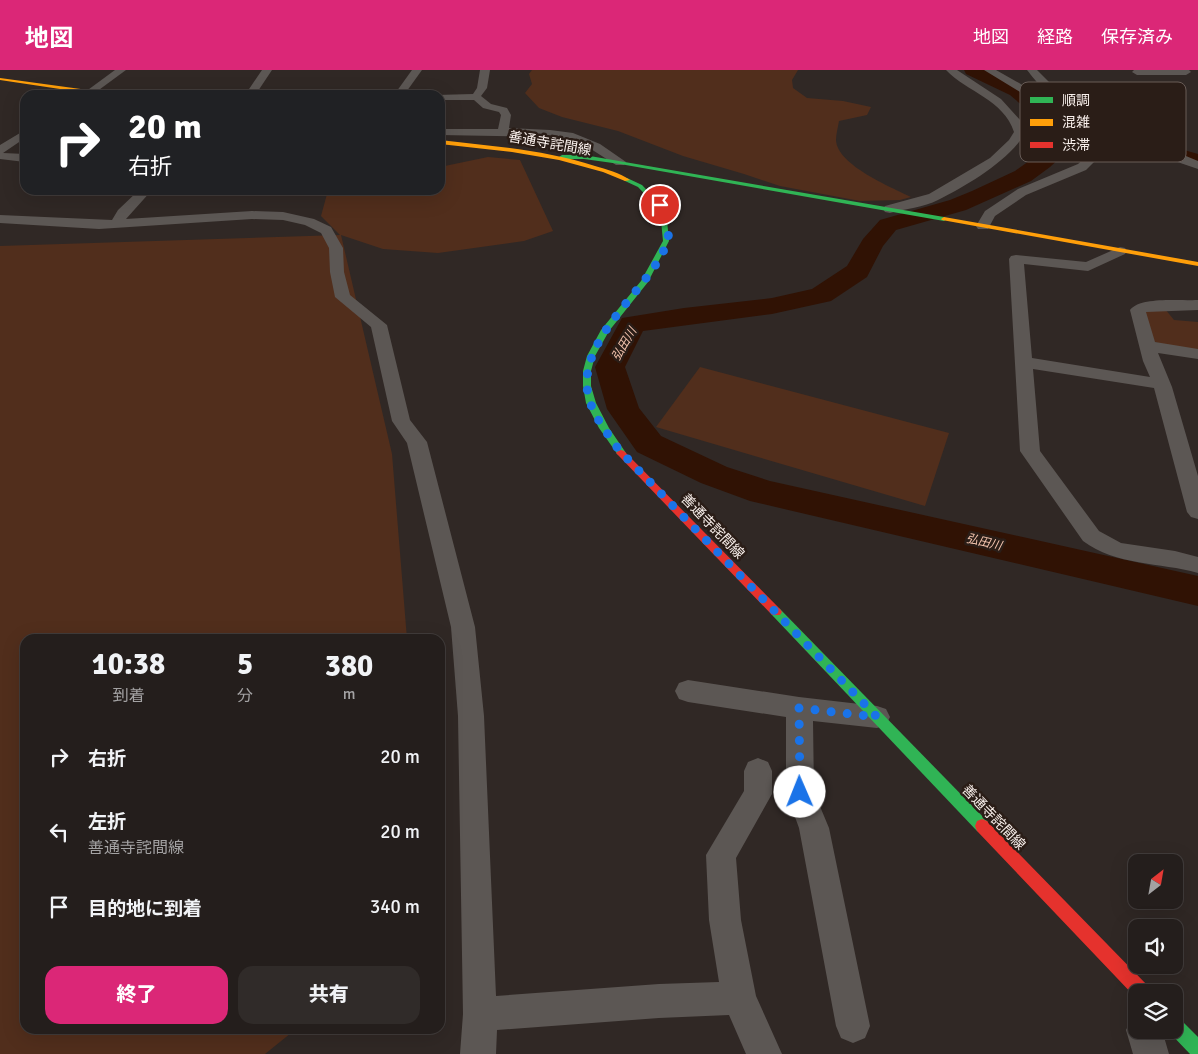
<!DOCTYPE html>
<html lang="ja">
<head>
<meta charset="utf-8">
<style>
  body { margin:0; font-family:Signika,"Noto Sans JP",sans-serif; background:#302b29; color:#f1f3f6; height:100vh; display:flex; flex-direction:column; font-size:19px; white-space:nowrap }
  * { box-sizing:border-box; margin:0 }
  p { font-size:16px; color:#a3a2a3 }
  .icon { flex:none; width:28px; height:28px; fill:none; stroke:currentColor; stroke-width:2; stroke-linecap:round; stroke-linejoin:round }
  .map { position:relative; flex:1; overflow:hidden }
  .side { position:absolute; left:20px; top:564px; width:425px; height:400px; display:flex; flex-direction:column; background:#241e1c; border-radius:15px; box-shadow:0 5px 20px #0002,0 0 0 1px #413c3b }
  .side>* { flex:none }
  .hud { position:absolute; left:20px; top:20px; width:425px; height:105px; border-radius:15px; box-shadow:0 5px 20px #0002,0 0 0 1px #413c3b; background:#202124; color:#fff; overflow:hidden }
  .needle { width:32px; rotate:31deg }
  .buttons { position:absolute; left:1128px; top:784px; display:grid; gap:10px }
  .buttons a { display:grid; place-items:center; width:55px; height:55px; border-radius:10px; background:#241e1c; box-shadow:0 5px 20px #0002,0 0 0 1px #413c3b; font-size:25px }
  .pin { position:absolute; display:grid; place-items:center; width:42px; height:42px; color:#fff; margin:-21px; border:2px solid #fff; border-radius:50%; box-shadow:0 1px 5px #0007 }
  .me { position:absolute; width:55px; margin:-28px; rotate:359deg; stroke-linejoin:round; filter:drop-shadow(0 0 4px #0008) }
  .turn { display:flex; align-items:center; gap:18px; height:105px; padding:0 25px; font-size:22px }
  .turn .icon { width:65px; height:65px; stroke-width:2.5 }
  .turn b { display:block; font-size:35px; line-height:42px }
  .eta { display:flex; justify-content:space-evenly; align-items:center; height:85px; text-align:center }
  .eta b { font-size:30px; font-weight:800; line-height:35px }
  .primary-button { display:flex; gap:10px; margin-top:auto; padding:10px 25px }
  .primary-button a { flex:1; height:58px; border-radius:15px; background:#db2777; color:#fff; font-size:20px; font-weight:800; line-height:58px; text-align:center }
  .primary-button a+a { background:#302b29; color:#f1f3f6 }
  ul { padding:0; list-style:none }
  li { display:flex; align-items:center; gap:15px; height:75px; padding:0 25px }
  li div { flex:1 }
  li b { display:block; font-size:19px }
  li em { font-style:normal }
  header { display:flex; align-items:center; gap:30px; box-sizing:border-box; height:70px; padding:0 25px; background:#db2777; color:#fff }
  header strong { font-size:24px }
  nav { display:flex; gap:28px; margin-inline-start:auto; font-size:18px }
  .map>svg:first-child { display:block }
  .green { fill:#512e1c }
  .lines { fill:none; stroke-linecap:round; stroke-linejoin:round }
  .river { fill:#301204; fill-rule:evenodd }
  .street { fill:#5c5754; fill-rule:evenodd }
  .fast { fill:#30b455; fill-rule:evenodd }
  .slow { fill:#ff9f0a; fill-rule:evenodd }
  .jam { fill:#e5322d; fill-rule:evenodd }
  .route { stroke:#1a73e8; stroke-width:9; stroke-dasharray:0 16.2 }
  .labels { text-anchor:middle; stroke-width:5; stroke-linejoin:round; paint-order:stroke }
  .far-water-label { font-size:12px; font-style:italic; fill:#f5c5af; stroke:#2a1d17 }
  .street-label { font-size:14px; fill:#f9f0ec; stroke:#2a1d17 }
  .key { fill:#2a1d17; stroke:#685c57; stroke-width:1 }
  .key-label { font-size:14px; fill:#f9f0ec }
</style>
</head>
<body>
<header>
<strong>地図</strong>
<nav><a>地図</a><a>経路</a><a>保存済み</a></nav>
</header>
<div class="map">
<svg width="1198" height="984" viewBox="0 0 1198 984">
  <rect width="100%" height="100%" fill="#302825"/>
  <!-- green -->
  <g class="green">
    <path d="M532,0H798L792,10L793,18L807,28L843,31L871,37L867,45L839,51C838,57 836,64 836,70C837,95 891,117 911,127L900,130L860,131L780,116L744,104L683,86L618,61L562,47L539,38L525,23L532,14L529,4Z"/>
    <path d="M488,87L520,90L553,161L524,171L438,183L383,179L341,165L392,384L407,569H25V959H296L265,984H0V176L340,165L321,146L327,124L333,120H440V97Z"/>
    <path d="M1165,239L1174,250L1198,252V280L1163,275L1153,271L1143,241Z"/>
    <path d="M700,297L949,363L925,436L656,357Z"/>
  </g>
  <g class="lines">
    <!-- river -->
    <path class="river" d="M964,0H987L1008,9L1029,21L1058,47L1079,55L1163,74L1198,84V97L1158,85L1065,63L1066,81L1063,85L1050,97L1031,111L966,140L896,160L883,176L867,207L831,231L772,244L643,261L625,297L639,338L661,366L727,397L770,411L1198,506V536L750,431L701,413L637,382L607,339L595,297L622,248L684,238L772,228L812,219L847,196L863,169L880,150L950,130L972,121L1015,101L1046,79L1045,55L1010,25L966,4Z"/>
    <!-- street -->
    <g class="street">
      <path d="M115,0H126L92,25H81Z"/>
      <path d="M262,0H272L258,21L326,22L331,25H245Z"/>
      <path d="M412,0H422L404,25H394Z"/>
      <path d="M480,0H490L487,18L481,26L491,34L507,38L511,45L509,58L550,60L573,63L600,74L626,92L624,95H616L583,74L560,67L440,65V59H498L501,45L499,42L483,38L474,30H440V25H436L473,24L477,18Z"/>
      <path d="M946,0H957L1001,29L1021,51L1026,62C1009,91 968,115 938,130C924,137 905,139 890,143L885,142L883,139L885,136L929,124L990,88L1009,70L1014,62C1004,30 967,22 946,0Z"/>
      <path d="M984,0H996L1033,21L1068,37L1077,47L1088,51L1098,59L1101,70C1135,70 1168,78 1198,91V99L1148,82L1100,76L1098,88L1086,100L1026,125L995,146L988,159H978L976,156L985,141L1018,119L1078,94L1086,87L1090,69L1089,62L1080,55L1069,51L1060,41L1025,25Z"/>
      <path d="M1027,0H1037L1060,23L1069,29V33C1054,36 1036,11 1027,0Z"/>
      <path d="M1134,0H1189L1191,2L1186,5H1137L1132,2Z"/>
      <path d="M25,60V68L3,83L25,84V92L0,89V75Z"/>
      <path d="M139,120H152L126,149L252,141L283,142L314,149L331,157L343,178L344,202L350,225L387,255L410,350L427,372L475,557L484,646L496,926L659,914L719,912L709,850L706,785L744,721V701L748,692L758,688L768,692L772,701V724L736,788L741,850L756,926L782,984H746L729,945L659,948L497,960L496,984H460L463,944L458,646L451,557L407,373L392,351L371,257L335,227L330,202L329,178L321,163L305,155L283,150L252,149L99,159L0,153V145L112,150L118,140Z"/>
      <path d="M1120,177L1125,178L1127,181L1125,184L1088,201L1024,194L1032,288L1150,307L1143,291L1130,240C1140,226 1182,231 1198,230V240L1146,242L1155,272L1198,279V289L1158,283L1172,317L1198,406V449L1191,447L1187,442L1154,318L1033,299L1040,381L1099,461L1121,473L1175,481L1198,487V503C1160,492 1116,496 1083,471L1020,381L1009,189L1011,186L1016,185L1086,192Z"/>
      <path d="M688,610L799,627L877,636L886,639L890,647L886,655L877,658L813,651L814,722L829,758L870,956L865,968L853,973L841,968L836,956L799,758L786,722V647L688,632L679,629L675,621L679,613Z"/>
      <path d="M1136,946V960H1162L1169,984H1133L1126,960L1132,948Z"/>
    </g>
    <!-- fast -->
    <g class="fast">
      <path d="M584,85L944,147L947,149L944,151L620,94L584,89H562L559,87L562,85Z"/>
      <path d="M627,108L642,115L666,140L669,171L648,212L609,261L595,286L591,301V316L596,333L609,358L626,383L621,386L618,385L599,358L586,333L583,316V301L587,286L601,260L641,211L663,171L660,140L638,117L625,111L624,110Z"/>
      <path d="M776,537L780,539L987,751L989,756L987,761L982,763L977,761L772,545L770,542L772,539Z"/>
      <path d="M1174,946L1180,949L1198,967V984H1190L1168,961L1174,960Z"/>
    </g>
    <!-- slow -->
    <g class="slow">
      <path d="M0,8L110,23L113,25H100L0,10Z"/>
      <path d="M440,70C492,76 545,80 595,96C606,99 620,103 630,110L625,111L603,102L559,90L512,82L440,74Z"/>
      <path d="M944,147L1198,192V196L942,150L941,149Z"/>
    </g>
    <!-- jam -->
    <g class="jam">
      <path d="M621,380L624,381L780,539L782,542L780,545H772L618,385L616,383L618,381Z"/>
      <path d="M982,749L987,751L1148,916L1150,922H1136V928L977,761L975,756L977,751Z"/>
    </g>
  </g>
  <g class="lines">
    <!-- route -->
    <path class="route" d="M660,135C662,140 665,144 667,149C683,197 583,252 587,316C588,340 606,361 619,380L877,647L799,638L800,722"/>
  </g>
  <g class="labels">
    <!-- far-water labels -->
    <g class="far-water-label">
      <text transform="translate(624 274) rotate(-59)" y="4">弘田川</text>
      <text transform="translate(984 472) rotate(13)" y="4">弘田川</text>
    </g>
    <!-- street labels -->
    <g class="street-label">
      <text transform="translate(550 73) rotate(10)" y="5">善通寺詫間線</text>
      <text transform="translate(713 456) rotate(46)" y="5">善通寺詫間線</text>
      <text transform="translate(994 747) rotate(46)" y="5">善通寺詫間線</text>
    </g>
  </g>
  <!-- legend -->
  <rect x="1020" y="12" width="166" height="80" rx="8" class="key"/>
  <rect x="1030" y="27" width="23" height="6" fill="#30b455"/>
  <rect x="1030" y="49" width="23" height="7" fill="#ff9f0a"/>
  <rect x="1030" y="72" width="23" height="6" fill="#e5322d"/>
  <g class="key-label">
    <text x="1062" y="35">順調</text>
    <text x="1062" y="57">混雑</text>
    <text x="1062" y="80">渋滞</text>
  </g>
</svg>
<div class="buttons">
<a><svg class="needle" viewBox="-14 -14 28 28"><path d="M0-13l5 13h-10z" fill="#e53935"/><path d="M0 13l5-13h-10z" fill="#a3a2a3"/></svg></a>
<a><svg class="icon" aria-label="sound" viewBox="0 0 24 24"><path d="M4 9h4l5-4v14l-5-4H4zM17 9q2 3 0 6"/></svg></a>
<a><svg class="icon" aria-label="layers" viewBox="0 0 24 24"><path d="M12 4l9 5-9 5-9-5zM3 14l9 5 9-5"/></svg></a>
</div>
<div class="pin" style="left:660px;top:135px;background:#d93025"><svg class="icon" aria-label="arrive" viewBox="0 0 24 24"><path d="M6 21V4h12l-3 4 3 4H6"/></svg></div>
<svg class="me" style="left:800px;top:722px" viewBox="-20 -20 40 40"><circle r="19" fill="#fff"/><path d="M0-13L10 11 0 6-10 11z" fill="#1a73e8"/></svg>
<div class="hud">
<div class="turn"><svg class="icon" aria-label="right" viewBox="0 0 24 24"><path d="M7 20v-9h11M14 6l5 5-5 5"/></svg><div><b>20 m</b>右折</div></div>
</div>
<section class="side">
<div class="eta">
<div><b>10:38</b><p>到着</p></div>
<div><b>5</b><p>分</p></div>
<div><b>380</b><p>m</p></div>
</div>
<ul>
<li><svg class="icon" aria-label="right" viewBox="0 0 24 24"><path d="M7 20v-9h11M14 6l5 5-5 5"/></svg><div><b>右折</b></div><em>20 m</em></li>
<li><svg class="icon" aria-label="left" viewBox="0 0 24 24"><path d="M17 20v-9H6M10 6l-5 5 5 5"/></svg><div><b>左折</b><p>善通寺詫間線</p></div><em>20 m</em></li>
<li><svg class="icon" aria-label="arrive" viewBox="0 0 24 24"><path d="M6 21V4h12l-3 4 3 4H6"/></svg><div><b>目的地に到着</b></div><em>340 m</em></li>
</ul>
<div class="primary-button"><a>終了</a><a>共有</a></div>
</section>
</div>
</body>
</html>
